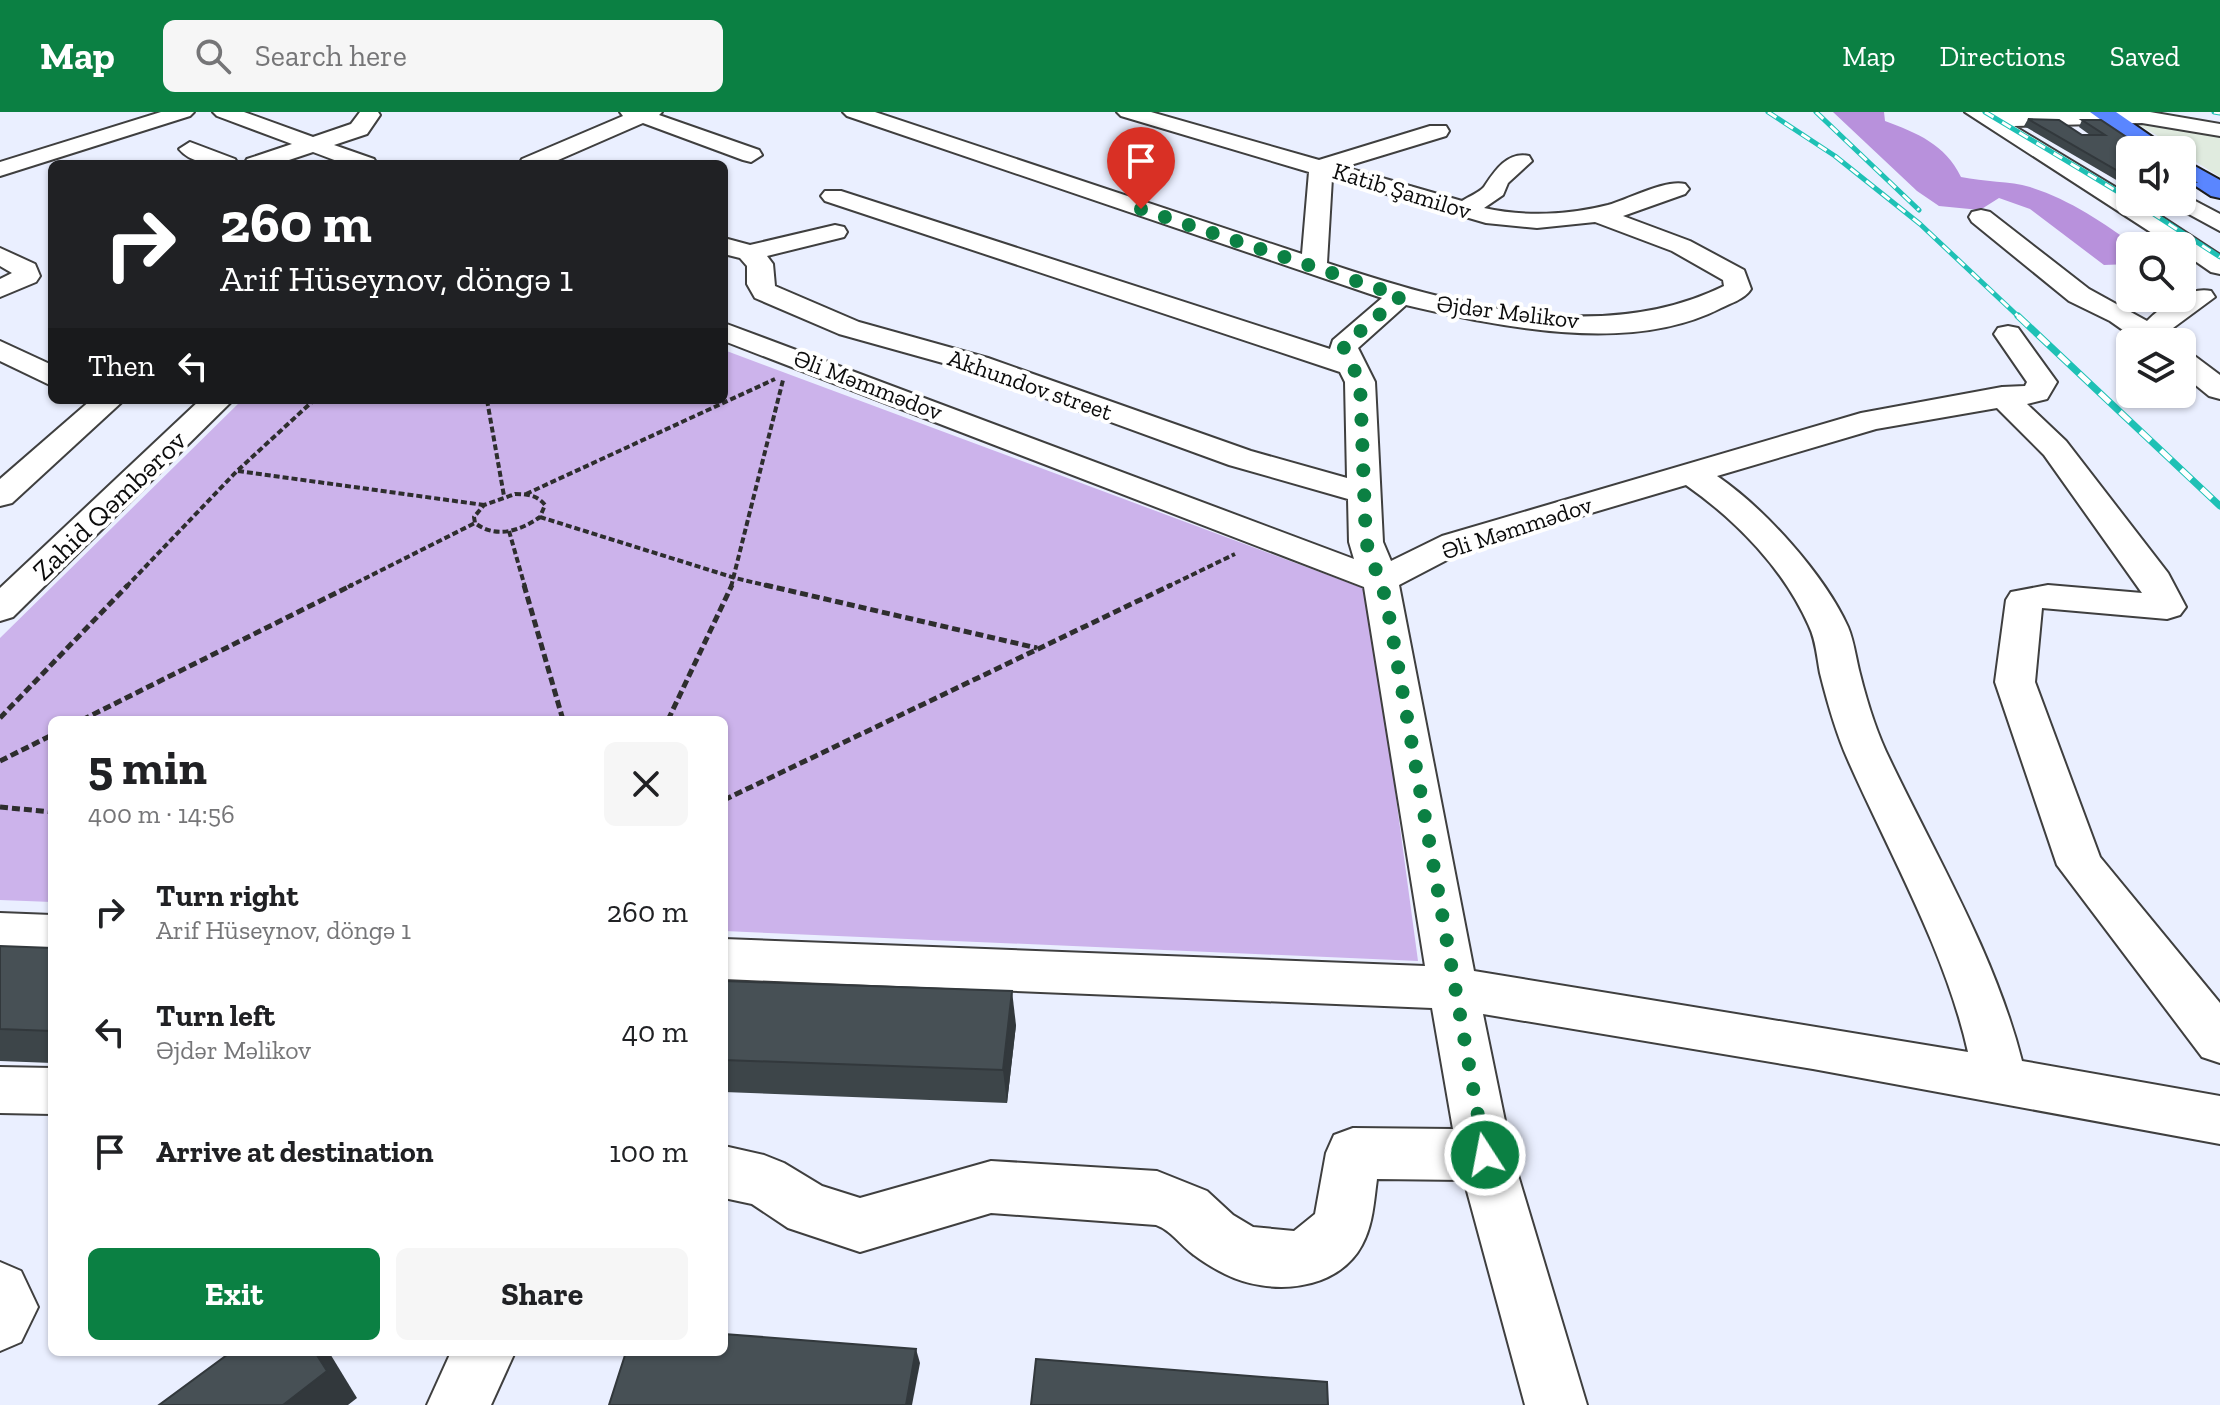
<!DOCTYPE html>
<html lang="en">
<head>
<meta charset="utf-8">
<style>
  body { margin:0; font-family:"Zilla Slab",serif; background:#f6f6f6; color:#202124; height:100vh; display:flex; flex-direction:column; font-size:30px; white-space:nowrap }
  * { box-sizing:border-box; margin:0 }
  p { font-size:26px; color:#757577 }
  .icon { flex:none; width:44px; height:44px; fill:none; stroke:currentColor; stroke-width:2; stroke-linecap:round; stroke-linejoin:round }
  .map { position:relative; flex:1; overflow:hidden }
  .details { position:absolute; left:48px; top:604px; width:680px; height:640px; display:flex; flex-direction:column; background:#fff; border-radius:12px; box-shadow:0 2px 6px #0004 }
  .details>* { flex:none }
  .top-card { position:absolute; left:48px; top:48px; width:680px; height:244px; border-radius:12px; box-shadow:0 2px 6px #0004; background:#202124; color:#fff; overflow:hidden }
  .tools { position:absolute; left:2116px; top:24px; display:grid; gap:16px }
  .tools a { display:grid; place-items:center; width:80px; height:80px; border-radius:12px; background:#fff; box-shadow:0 2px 6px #0004; font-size:40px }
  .pin { position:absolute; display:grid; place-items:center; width:68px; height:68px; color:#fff; margin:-82px -34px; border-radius:50% 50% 50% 0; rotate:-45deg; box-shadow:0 0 8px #0007 }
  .pin .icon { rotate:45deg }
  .me { position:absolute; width:88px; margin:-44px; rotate:349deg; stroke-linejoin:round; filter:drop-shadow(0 0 6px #0008) }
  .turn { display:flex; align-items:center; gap:28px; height:168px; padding:0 40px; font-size:36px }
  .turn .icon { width:104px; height:104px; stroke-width:2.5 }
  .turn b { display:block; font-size:56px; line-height:68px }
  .then { display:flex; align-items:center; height:76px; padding:0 40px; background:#0003; gap:16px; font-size:30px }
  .round { display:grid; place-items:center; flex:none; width:84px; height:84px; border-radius:12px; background:#f6f6f6 }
  .headline { display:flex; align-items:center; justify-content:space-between; height:136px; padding:0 40px }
  h1 { font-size:48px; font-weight:700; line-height:60px }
  .action { display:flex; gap:16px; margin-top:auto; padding:16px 40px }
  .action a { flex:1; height:92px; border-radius:12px; background:#0b8043; color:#fff; font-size:32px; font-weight:700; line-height:92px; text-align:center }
  .action a+a { background:#f6f6f6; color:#202124 }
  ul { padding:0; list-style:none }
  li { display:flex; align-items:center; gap:24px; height:120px; padding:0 40px }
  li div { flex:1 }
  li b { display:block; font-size:30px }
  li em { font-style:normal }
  header { display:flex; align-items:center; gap:48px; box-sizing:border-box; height:112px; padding:0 40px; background:#0b8043; color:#fff }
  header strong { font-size:38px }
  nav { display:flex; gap:44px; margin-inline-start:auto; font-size:28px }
  .search { width:560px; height:72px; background:#f6f6f6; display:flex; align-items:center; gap:20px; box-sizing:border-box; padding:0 28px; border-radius:12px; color:#757577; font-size:30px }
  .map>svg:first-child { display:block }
  .industrial { fill:#e0ebdf }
  .green { fill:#ccb3eb }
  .forest { fill:#b891dc }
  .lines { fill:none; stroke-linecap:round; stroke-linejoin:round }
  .minor-casing { stroke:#3f3f3f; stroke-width:4 }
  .major-casing { stroke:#1d1d1d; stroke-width:4 }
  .path-far1 { stroke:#2e2e2e; stroke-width:4; stroke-dasharray:6 3; stroke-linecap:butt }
  .path { stroke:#2e2e2e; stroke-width:5; stroke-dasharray:8 4; stroke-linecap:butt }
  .minor { fill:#fff; fill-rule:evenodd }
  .major { fill:#5a86ff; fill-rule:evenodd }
  .rail-far1-casing { stroke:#1ec1b5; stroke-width:5 }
  .rail-casing { stroke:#1ec1b5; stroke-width:7 }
  .rail-far1 { stroke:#fff; stroke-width:3; stroke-dasharray:10; stroke-linecap:butt }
  .rail { stroke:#fff; stroke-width:5; stroke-dasharray:14; stroke-linecap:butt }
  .wall { fill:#3d4549 }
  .shaded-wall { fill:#32383c }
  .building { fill:#475055; stroke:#32383c; stroke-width:2 }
  .route { stroke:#0b8043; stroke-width:14; stroke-dasharray:0 25.2 }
  .labels { text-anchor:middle; stroke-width:8; stroke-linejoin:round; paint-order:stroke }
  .far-street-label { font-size:24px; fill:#0c0c0c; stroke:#fff }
  .street-label { font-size:28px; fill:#0c0c0c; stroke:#fff }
</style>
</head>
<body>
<header>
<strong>Map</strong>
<div class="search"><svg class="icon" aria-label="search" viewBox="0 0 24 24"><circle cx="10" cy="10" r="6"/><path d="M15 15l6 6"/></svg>Search here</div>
<nav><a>Map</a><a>Directions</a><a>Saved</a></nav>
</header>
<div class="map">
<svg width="2220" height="1293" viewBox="0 0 2220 1293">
  <rect width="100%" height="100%" fill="#eaefff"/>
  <!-- industrial -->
  <path class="industrial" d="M2132,9L2220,23V65L2182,41V38Z"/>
  <!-- green -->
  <path class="green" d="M724,238L1368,478L1418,849L724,819V608H52V790L0,788V526L242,288H724Z"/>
  <!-- forest -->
  <path class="forest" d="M1833,0H1884L1885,9C1917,21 1945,32 1961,65C1984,70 2010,69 2030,75C2069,87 2104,111 2136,134H2130V152L2104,153L2030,97L1999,86L1980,98L1939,94L1917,79Z"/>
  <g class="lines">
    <!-- minor casing -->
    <g class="minor-casing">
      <g id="minor">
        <path d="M161,0H194L190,4L0,64V50Z"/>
        <path d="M213,0H244L313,25L351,12L360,0H378L380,3L367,22L334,33L374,47L377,52H345L313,40L277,52H244L247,47L292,32L217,4Z"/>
        <path d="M620,0H662L659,3L759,38L762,43L751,50L743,48L643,11L549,52H519L522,47L623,4Z"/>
        <path d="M843,0H875L1302,142L1309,60L1121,4L1117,0H1151L1319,48L1430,14H1446L1449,19L1446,24L1344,55L1462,89C1468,85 1480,80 1484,75C1494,60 1507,39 1529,44L1532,49L1508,71L1503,83L1484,96C1524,105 1569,103 1608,93C1629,87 1666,67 1685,72L1689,77L1685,82L1623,104L1690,129L1744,158L1751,177C1745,187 1731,191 1721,196C1630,243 1501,215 1406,193L1358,236L1375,270L1383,430L1391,449L1442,424L1861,301L2002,275L2025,274L2027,270L1994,222L1998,216L2008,214L2018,216L2057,270L2047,287L2027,292L2066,329L2168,461L2186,495L2180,503L2167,507L2042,496L2035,570L2100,745L2220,891V951L2202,945L2057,753L1995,570L2006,488L2011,480L2048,473L2142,481L2044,343L1997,296L1876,317L1717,364C1764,396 1824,462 1848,515C1854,529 1856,547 1860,562C1867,590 1877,622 1890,648C1937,746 1995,843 2022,949L2220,984V1032L1813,957L1483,902L1512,1043L1587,1293H1525L1464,1068L1377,1067C1374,1089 1373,1113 1362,1133C1337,1180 1269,1184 1225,1162C1215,1157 1203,1150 1194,1143C1180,1133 1172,1119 1156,1113L991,1101L860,1140L788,1116L752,1092L724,1086V1034L764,1043L784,1051L822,1074L860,1086L991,1049L1157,1059L1207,1079L1233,1103L1253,1115L1294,1119L1315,1102L1326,1041L1334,1023L1353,1016L1453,1017L1432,896L724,867V827L1425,854L1364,475L724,229V211L1354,447L1349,430L1348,387L1229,353L968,258L839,222L755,186L747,172V154L740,146L724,142V126L750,133L835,113L844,115L847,120L844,125L767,144L773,152L775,174L859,210L988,246L1251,339L1347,366L1345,270L1340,260L825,89L821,84L825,79H841L1330,237L1333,228L1382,186L847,4ZM1332,66L1486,111L1537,116L1595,110L1672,139L1723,168L1724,174C1600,235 1451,192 1327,151ZM1686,373C1736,408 1784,457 1809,514C1816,528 1817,546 1820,561C1827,589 1836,621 1848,648C1890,743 1945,838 1968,940L1474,859L1399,473L1466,438Z"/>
        <path d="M1965,0H2150L2220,12V24L2142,11L2014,14L2130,84V90H2139L2220,143V162L2211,160L2182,140V134H2172Z"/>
        <path d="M190,30L235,47L238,52C218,52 193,54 179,37Z"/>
        <path d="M2182,82L2220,102V119L2174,94L2171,90H2182Z"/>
        <path d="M1981,98L1990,100L2089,177L2147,209C2162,194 2190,174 2211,179L2215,185L2173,216V230H2140L2110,209L2069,189L1972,110L1969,105L1972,100Z"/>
        <path d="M0,136L35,152L40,164L36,170L0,185V167L12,161L0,154Z"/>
        <path d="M0,229L52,253V274L0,249Z"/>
        <path d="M2182,239L2192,242L2220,263V287L2209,284L2182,262Z"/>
        <path d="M91,288H124L12,391L0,394V367Z"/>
        <path d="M200,288H233L13,505L0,509V476Z"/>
        <path d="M0,801L52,803V841L0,839Z"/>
        <path d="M0,955L52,956V1002L0,1001Z"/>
        <path d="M0,1150L21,1159L38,1195L21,1230L0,1239Z"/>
        <path d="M451,1240H515L491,1293H427Z"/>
      </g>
    </g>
    <!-- major casing -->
    <g class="major-casing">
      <g id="major">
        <path d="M2090,0H2116L2171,38H2143Z"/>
        <path d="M2182,47L2220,68V86L2211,84L2182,65Z"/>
      </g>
    </g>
    <!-- path-far1 -->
    <g class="path-far1">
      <path d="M487,288L504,384"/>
      <path d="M238,359L484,393"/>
      <path d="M515,382C527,382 537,383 545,393L540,405C520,419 496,427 475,411L474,405L484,393Z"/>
      <path d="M526,382L775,267"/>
      <path d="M540,405L735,466L773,475"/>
      <path d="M509,419L525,475"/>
      <path d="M126,475L237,359L314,288"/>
      <path d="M348,475L475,411"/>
      <path d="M731,475L783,268"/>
      <path d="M1167,475L1235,442"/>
    </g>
    <!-- path -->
    <g class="path">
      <path d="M524,473L563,608"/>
      <path d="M765,473L1037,536"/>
      <path d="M0,606L128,473"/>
      <path d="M82,608L352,473"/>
      <path d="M668,608L732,473"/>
      <path d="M0,649L52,623"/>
      <path d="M724,688L1171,473"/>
      <path d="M0,695L52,700"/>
    </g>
    <!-- minor -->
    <use href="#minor" class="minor"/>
    <!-- major -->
    <use href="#major" class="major"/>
    <!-- rail-far1 casing -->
    <g class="rail-far1-casing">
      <g id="rail-far1">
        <path d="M1768,0L1835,44L1920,112L2020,206"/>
        <path d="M1816,0L1919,98"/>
        <path d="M1985,0L2130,87"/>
        <path d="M2214,0L2220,1"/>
        <path d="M2135,90L2220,145"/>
      </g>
    </g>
    <!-- rail casing -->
    <g class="rail-casing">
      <path id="rail" d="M2018,204L2220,394"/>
    </g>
    <!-- rail-far1 -->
    <use href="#rail-far1" class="rail-far1"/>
    <!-- rail -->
    <use href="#rail" class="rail"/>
  </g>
  <!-- wall -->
  <g class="wall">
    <path d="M2028,7L2082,23H2090L2079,15L2082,8L2130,38V76L2024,14Z"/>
    <path d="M2182,62L2195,70L2191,78H2182Z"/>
    <path d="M0,834L52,836V951L0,949Z"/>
    <path d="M724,869L1016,913L1007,991L724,980Z"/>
  </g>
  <!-- shaded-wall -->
  <g class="shaded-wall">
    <path d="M1012,879L1016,913L1007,991L1003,958Z"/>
    <path d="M916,1237L920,1251L912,1293H906Z"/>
    <path d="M315,1240H329L357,1286L348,1293H283Z"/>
  </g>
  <!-- building -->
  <g class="building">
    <path d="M2028,7L2059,8L2082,23H2105L2082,8H2101L2146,38H2130V66Z"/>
    <path d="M2182,62L2195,70L2182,71Z"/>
    <path d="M0,834L52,836V919L0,917Z"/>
    <path d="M724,869L1012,879L1003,958L724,948Z"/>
    <path d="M724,1222L916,1237L906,1293H609L626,1240H724Z"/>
    <path d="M231,1240H315L327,1259L283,1293H159Z"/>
    <path d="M1036,1247L1327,1270L1328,1293H1031Z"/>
  </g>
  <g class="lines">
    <!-- route -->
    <path class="route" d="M1141,97L1401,184L1343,234L1360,270L1366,430L1386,487L1485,1043"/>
  </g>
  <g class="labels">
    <!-- far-street labels -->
    <g class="far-street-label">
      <text transform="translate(1402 79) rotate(17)" y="8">Katib Şamilov</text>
      <text transform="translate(1508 200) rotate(7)" y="8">Əjdər Məlikov</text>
      <text transform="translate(868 273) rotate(21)" y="8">Əli Məmmədov</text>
      <text transform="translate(1030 273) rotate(19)" y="8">Akhundov street</text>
      <text transform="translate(1517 416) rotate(-18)" y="8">Əli Məmmədov</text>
    </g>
    <!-- street labels -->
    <g class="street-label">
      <text transform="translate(109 393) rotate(-44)" y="10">Zahid Qəmbərov</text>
    </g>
  </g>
</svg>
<div class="tools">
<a><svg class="icon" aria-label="sound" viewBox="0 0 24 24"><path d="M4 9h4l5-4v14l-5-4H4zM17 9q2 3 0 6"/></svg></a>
<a><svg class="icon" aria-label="search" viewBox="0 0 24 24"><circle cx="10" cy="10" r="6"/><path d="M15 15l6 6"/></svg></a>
<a><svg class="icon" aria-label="layers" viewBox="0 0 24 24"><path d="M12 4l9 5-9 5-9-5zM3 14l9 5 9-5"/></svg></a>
</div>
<div class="pin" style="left:1141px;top:97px;background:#d93025"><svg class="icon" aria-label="arrive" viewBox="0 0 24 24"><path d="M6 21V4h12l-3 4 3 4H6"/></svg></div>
<svg class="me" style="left:1485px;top:1043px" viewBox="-20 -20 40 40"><circle r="17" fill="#0b8043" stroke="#fff" stroke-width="3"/><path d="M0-11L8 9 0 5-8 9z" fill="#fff"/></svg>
<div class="top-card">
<div class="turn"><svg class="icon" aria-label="right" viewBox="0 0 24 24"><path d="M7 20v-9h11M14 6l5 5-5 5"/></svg><div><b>260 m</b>Arif Hüseynov, döngə 1</div></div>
<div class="then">Then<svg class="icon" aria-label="left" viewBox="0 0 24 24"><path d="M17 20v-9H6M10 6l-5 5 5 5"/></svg></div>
</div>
<section class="details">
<div class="headline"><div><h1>5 min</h1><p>400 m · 14:56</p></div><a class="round"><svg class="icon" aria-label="close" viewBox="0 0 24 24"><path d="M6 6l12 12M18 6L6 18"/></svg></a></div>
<ul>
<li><svg class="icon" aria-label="right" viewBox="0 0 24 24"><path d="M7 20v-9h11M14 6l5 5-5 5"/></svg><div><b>Turn right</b><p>Arif Hüseynov, döngə 1</p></div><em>260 m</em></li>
<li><svg class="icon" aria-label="left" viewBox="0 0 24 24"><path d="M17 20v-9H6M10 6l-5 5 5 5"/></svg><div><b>Turn left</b><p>Əjdər Məlikov</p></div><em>40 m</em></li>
<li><svg class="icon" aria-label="arrive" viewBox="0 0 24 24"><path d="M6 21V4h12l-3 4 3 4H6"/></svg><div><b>Arrive at destination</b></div><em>100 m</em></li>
</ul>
<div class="action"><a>Exit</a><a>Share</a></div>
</section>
</div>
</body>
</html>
